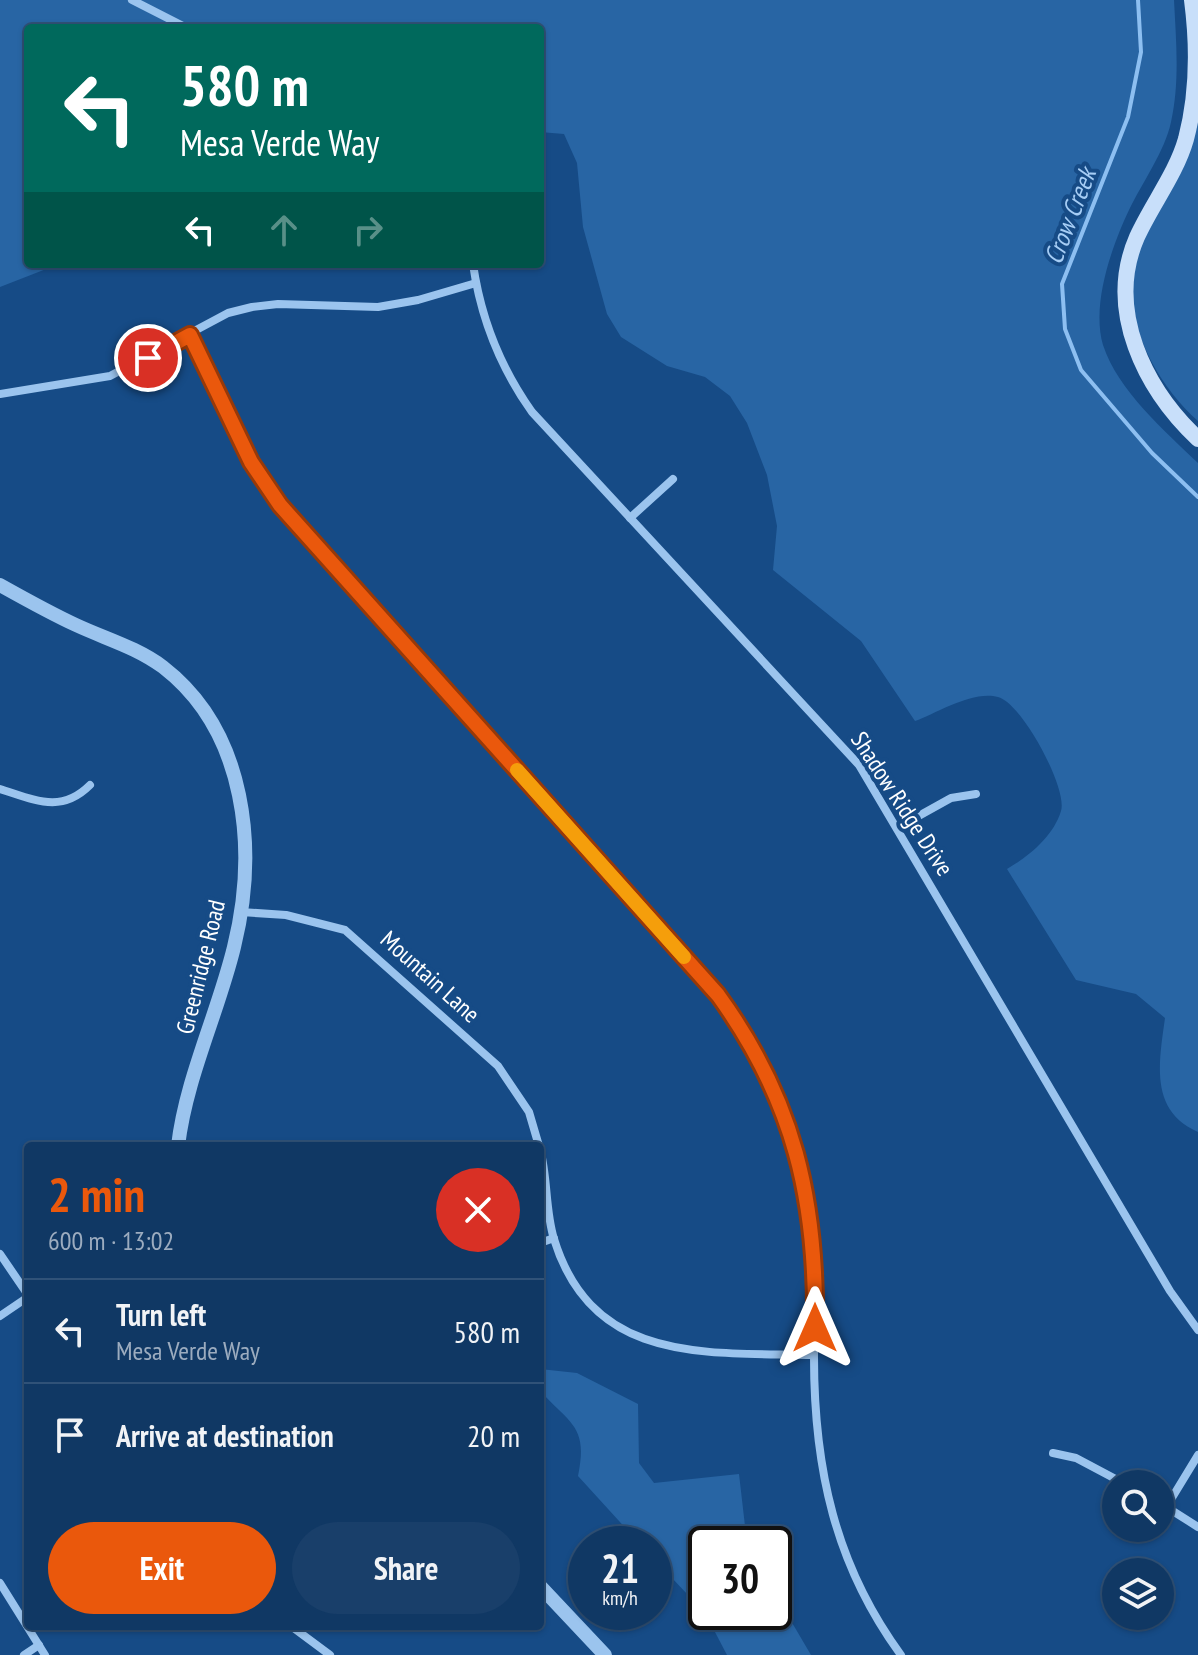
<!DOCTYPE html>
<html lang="en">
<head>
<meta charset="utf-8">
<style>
  body { margin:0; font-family:"PT Sans Narrow",sans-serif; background:#193f6a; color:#f1f3f6; height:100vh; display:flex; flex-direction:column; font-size:30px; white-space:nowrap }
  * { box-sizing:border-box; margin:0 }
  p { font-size:26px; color:#9cacbf }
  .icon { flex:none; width:44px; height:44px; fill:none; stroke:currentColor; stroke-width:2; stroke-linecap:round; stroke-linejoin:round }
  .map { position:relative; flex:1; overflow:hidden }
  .details { position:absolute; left:24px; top:1142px; width:520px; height:488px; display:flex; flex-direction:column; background:#103864; border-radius:8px; box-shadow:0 2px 6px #0004,0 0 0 2px #305278 }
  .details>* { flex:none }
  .top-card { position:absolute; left:24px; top:24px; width:520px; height:244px; border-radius:8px; box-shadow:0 2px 6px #0004,0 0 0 2px #305278; background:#00695c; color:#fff; overflow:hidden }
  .tools { position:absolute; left:1102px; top:1470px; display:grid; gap:16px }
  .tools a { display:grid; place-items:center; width:72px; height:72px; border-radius:50%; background:#103864; box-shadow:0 2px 6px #0004,0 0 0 2px #305278; font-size:40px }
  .speed { position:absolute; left:568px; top:1526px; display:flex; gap:16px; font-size:40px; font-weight:700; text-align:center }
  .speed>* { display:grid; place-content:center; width:104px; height:104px; border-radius:50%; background:#103864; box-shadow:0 2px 6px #0004,0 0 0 2px #305278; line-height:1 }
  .speed small { font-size:20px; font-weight:400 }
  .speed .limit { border:4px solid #111; border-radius:12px; background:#fff; color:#111 }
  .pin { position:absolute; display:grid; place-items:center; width:68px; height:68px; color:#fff; margin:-34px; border:4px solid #fff; border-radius:50%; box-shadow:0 2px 8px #0007 }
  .me { position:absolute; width:88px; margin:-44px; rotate:0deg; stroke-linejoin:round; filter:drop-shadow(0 0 6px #0008) }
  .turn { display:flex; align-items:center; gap:28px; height:168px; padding:0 24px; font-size:36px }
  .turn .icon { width:104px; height:104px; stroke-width:2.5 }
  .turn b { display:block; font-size:56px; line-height:68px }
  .lanes { display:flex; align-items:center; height:76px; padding:0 24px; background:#0003; justify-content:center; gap:40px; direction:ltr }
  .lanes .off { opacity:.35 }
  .round { display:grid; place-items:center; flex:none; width:84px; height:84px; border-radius:42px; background:#193f6a }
  .overview { display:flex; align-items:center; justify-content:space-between; height:136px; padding:0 24px }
  h1 { font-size:48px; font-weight:700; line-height:60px; color:#ea580c }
  .cta { display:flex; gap:16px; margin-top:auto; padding:16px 24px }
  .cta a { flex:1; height:92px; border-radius:48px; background:#ea580c; color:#fff; font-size:32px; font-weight:700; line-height:92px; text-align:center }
  .cta a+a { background:#193f6a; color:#f1f3f6 }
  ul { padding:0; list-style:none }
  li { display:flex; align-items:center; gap:24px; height:104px; padding:0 24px; border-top:2px solid #305278 }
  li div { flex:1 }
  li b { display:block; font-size:30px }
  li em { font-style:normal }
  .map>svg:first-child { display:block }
  .green { fill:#2865a4 }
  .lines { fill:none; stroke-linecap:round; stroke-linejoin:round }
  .stream { stroke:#8dbff1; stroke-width:4 }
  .minor { stroke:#9bc4ee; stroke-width:8 }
  .tertiary { stroke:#9bc4ee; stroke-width:14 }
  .secondary { stroke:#c8dffa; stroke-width:16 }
  .route-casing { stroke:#983908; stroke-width:20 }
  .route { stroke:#ea580c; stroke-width:14 }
  .slow { stroke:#f59e0b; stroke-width:14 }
  .labels { text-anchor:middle; stroke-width:8; stroke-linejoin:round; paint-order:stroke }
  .street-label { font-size:24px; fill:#fff; stroke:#164b86 }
  .water-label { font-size:26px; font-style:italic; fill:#a6cdf5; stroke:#164b86 }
</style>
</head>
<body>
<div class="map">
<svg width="1198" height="1655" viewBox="0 0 1198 1655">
  <rect width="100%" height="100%" fill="#164b86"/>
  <!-- green -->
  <g class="green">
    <path d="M0,0H1174C1176,40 1180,82 1171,122C1165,151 1142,183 1129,210C1112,246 1091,304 1103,345C1118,391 1165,431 1198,463V1132C1149,1111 1159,1062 1165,1018L1136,994L1076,980L1007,869C1029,856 1053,837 1061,811C1068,789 1022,703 998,697C973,690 937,713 915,721L861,641L773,570L777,526L767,475L747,423L730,396L705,377L667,366L621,337L607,314L583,227L577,163L564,134L540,132V28H28V264H59L0,287Z"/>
    <path d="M1198,119V421C1152,380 1111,302 1142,241C1165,196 1186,171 1198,119Z"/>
    <path d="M540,1369L577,1373L638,1404L639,1463L654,1483L739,1474L745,1526L751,1544H706V1612H774V1592L811,1655H727L705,1613L654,1559V1544H640L578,1476C588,1427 572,1425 540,1391Z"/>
  </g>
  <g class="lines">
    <!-- stream -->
    <path class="stream" d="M1138,0L1141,52L1128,117L1062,284L1065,329L1081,370L1152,453L1198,497"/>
    <!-- minor -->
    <g class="minor">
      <path d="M132,0L187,28"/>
      <path d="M473,264C481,320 500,367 532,412L859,765L1170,1291L1198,1330"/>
      <path d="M190,335L251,462L280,505L718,995C764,1058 797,1128 810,1205C818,1255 814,1307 814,1357C814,1468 835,1565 901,1655"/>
      <path d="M0,394L110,376L228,313L252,307L278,304L378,307L418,300L476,283"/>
      <path d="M630,518L673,479"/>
      <path d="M0,789C35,800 61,814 90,785"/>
      <path d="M897,828L951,798L976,794"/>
      <path d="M241,912L286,915L345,930L498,1066L529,1112L539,1146"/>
      <path d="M540,1149C548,1178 545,1210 554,1239C593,1366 709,1352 814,1355"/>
      <path d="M540,1243L554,1238"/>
      <path d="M0,1254L28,1295"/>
      <path d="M0,1316L28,1297"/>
      <path d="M1053,1453L1076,1458L1125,1484"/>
      <path d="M1160,1503L1198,1527"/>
      <path d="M1167,1506L1198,1455"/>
      <path d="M0,1583L45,1655"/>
      <path d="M291,1626L330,1655"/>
      <path d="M24,1655L39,1645"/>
    </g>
    <!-- tertiary -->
    <g class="tertiary">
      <path d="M0,585C25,599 50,613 76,625C106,639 136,647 163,667C247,732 258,850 234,947C218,1013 186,1078 178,1146"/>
      <path d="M540,1586L605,1655"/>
    </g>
    <!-- secondary -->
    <path class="secondary" d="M1192,0C1198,46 1198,93 1186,139C1176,174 1152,204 1137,237C1105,310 1145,389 1198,439"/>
  </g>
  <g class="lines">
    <!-- route casing -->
    <g class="route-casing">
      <path id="route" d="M148,358L190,335L251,462L280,505L718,995C794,1100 817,1200 815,1328"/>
    </g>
    <!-- route -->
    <use href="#route" class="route"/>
    <!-- slow -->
    <path class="slow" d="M517,770L684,957"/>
  </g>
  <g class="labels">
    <!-- street labels -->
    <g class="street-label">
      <text transform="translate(902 804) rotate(57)" y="8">Shadow Ridge Drive</text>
      <text transform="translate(201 967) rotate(-76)" y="8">Greenridge Road</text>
      <text transform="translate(430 977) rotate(42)" y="8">Mountain Lane</text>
    </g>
    <!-- water labels -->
    <g class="water-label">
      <text transform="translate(1070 216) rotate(-69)" y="9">Crow Creek</text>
    </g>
  </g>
</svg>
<div class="tools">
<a><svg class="icon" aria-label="search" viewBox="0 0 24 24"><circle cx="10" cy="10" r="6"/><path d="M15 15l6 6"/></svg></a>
<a><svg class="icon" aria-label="layers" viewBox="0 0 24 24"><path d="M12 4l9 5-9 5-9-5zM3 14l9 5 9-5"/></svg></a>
</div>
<div class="speed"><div>21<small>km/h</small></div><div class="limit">30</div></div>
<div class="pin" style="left:148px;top:358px;background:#d93025"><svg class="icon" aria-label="arrive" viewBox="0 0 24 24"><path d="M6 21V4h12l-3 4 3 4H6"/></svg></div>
<svg class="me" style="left:815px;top:1328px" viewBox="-20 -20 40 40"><path d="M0-17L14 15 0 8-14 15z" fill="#ea580c" stroke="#fff" stroke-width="4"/></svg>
<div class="top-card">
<div class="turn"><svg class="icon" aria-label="left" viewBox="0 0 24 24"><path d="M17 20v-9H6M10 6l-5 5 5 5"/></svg><div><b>580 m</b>Mesa Verde Way</div></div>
<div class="lanes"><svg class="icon" aria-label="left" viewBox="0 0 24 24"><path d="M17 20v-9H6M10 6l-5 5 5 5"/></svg><svg class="icon off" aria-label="ahead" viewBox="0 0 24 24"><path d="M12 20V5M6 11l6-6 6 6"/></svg><svg class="icon off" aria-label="right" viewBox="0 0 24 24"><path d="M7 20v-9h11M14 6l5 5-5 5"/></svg></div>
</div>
<section class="details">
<div class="overview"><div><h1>2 min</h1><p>600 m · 13:02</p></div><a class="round" style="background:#d93025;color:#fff"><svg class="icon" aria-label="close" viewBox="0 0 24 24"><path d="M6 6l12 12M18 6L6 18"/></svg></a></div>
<ul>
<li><svg class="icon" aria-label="left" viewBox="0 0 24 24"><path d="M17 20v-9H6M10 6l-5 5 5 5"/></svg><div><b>Turn left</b><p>Mesa Verde Way</p></div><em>580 m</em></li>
<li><svg class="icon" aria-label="arrive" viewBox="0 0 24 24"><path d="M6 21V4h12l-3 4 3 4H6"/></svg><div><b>Arrive at destination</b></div><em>20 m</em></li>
</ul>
<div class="cta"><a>Exit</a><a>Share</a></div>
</section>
</div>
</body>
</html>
